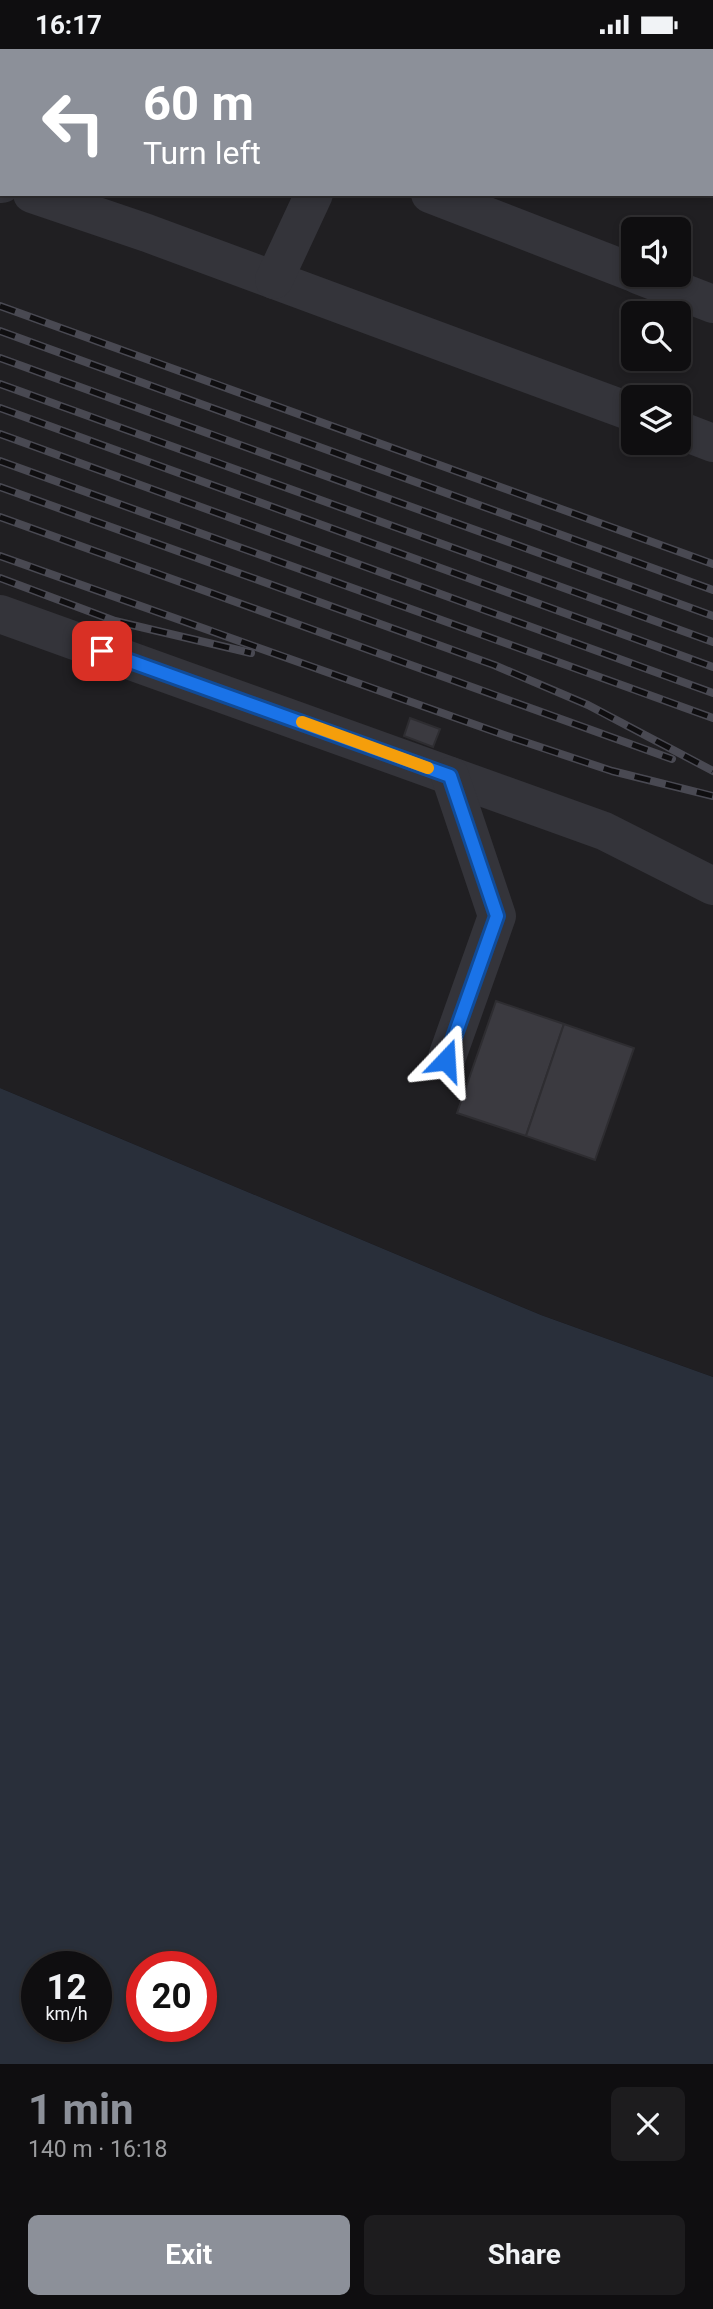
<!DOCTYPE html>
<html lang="en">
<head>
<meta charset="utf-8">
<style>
  body { margin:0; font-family:Roboto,sans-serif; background:#1d1c1e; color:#f1f3f6; height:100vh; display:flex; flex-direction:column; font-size:26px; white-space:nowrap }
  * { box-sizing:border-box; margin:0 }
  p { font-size:23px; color:#9b9c9f }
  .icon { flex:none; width:38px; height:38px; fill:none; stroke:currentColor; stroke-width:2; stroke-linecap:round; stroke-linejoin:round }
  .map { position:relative; height:2015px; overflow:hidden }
  .sheet { display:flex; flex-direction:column; background:#0f0e10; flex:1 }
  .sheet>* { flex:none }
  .top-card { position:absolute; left:0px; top:0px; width:714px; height:147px; box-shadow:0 4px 10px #0003,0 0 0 2px #2f2e30; background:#8c9099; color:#fff; overflow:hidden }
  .buttons { position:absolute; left:621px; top:168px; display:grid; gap:14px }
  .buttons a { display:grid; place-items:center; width:70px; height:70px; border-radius:10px; background:#0f0e10; box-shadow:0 4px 10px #0003,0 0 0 2px #2f2e30; font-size:35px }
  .speed { position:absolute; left:21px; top:1902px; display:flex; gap:14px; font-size:35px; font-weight:700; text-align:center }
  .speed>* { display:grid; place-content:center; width:91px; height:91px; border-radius:50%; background:#0f0e10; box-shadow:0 4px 10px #0003,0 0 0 2px #2f2e30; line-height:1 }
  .speed small { font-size:18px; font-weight:400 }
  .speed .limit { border:10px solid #d22; background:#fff; color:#111 }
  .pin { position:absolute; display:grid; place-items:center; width:60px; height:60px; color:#fff; margin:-30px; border-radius:14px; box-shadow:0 4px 10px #0006 }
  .me { position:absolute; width:77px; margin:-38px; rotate:20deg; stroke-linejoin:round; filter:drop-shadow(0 0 5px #0008) }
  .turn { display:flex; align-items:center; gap:24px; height:147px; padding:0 28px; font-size:32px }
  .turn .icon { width:91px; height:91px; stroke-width:2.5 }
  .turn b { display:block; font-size:49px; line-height:60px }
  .round { display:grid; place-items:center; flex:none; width:74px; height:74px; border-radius:10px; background:#1d1c1e }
  .headline { display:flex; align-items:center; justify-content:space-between; height:119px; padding:0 28px }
  h1 { font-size:42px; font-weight:700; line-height:52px; color:#8c9099 }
  .action { display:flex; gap:14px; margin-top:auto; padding:14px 28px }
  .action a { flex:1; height:80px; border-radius:10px; background:#8c9099; color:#fff; font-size:28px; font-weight:700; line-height:80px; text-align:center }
  .action a+a { background:#1d1c1e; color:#f1f3f6 }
  .status { display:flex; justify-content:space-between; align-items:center; height:49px; padding:0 35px; background:#0f0e10; direction:ltr }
  .status svg { height:19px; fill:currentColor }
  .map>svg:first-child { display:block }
  .built { fill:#201f22; fill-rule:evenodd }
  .water { fill:#292f3a; fill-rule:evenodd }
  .building { fill:#3b3a40; stroke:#2e2d31; stroke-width:2 }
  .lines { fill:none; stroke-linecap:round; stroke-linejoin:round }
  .minor { stroke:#34343a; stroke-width:38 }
  .rail-casing { stroke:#494952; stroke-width:8 }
  .rail { stroke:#0f0e10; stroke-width:5; stroke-dasharray:16; stroke-linecap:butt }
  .route-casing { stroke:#114b97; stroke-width:18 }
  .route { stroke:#1a73e8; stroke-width:12 }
  .slow { stroke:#f59e0b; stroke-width:12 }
</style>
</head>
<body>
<div class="status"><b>16:17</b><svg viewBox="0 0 49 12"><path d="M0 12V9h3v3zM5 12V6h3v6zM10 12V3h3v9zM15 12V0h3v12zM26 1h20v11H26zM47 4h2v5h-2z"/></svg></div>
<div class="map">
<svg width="713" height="2015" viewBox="0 0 713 2015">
  <rect width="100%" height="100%" fill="#141315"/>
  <!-- built -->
  <path class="built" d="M0,0H713V1328L541,1266L0,1039ZM2,2H712V145H2ZM634,180H679V226H634ZM634,264H679V310H634ZM634,348H679V394H634Z"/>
  <!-- water -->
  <path class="water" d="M0,1039L541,1266L713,1328V2015H0ZM37,1918H96V1978H37ZM142,1918H201V1978H142Z"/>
  <!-- building -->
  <g class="building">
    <path d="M410,669L440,680L433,698L404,687Z"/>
    <path d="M496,952L564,975L526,1087L457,1064Z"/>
    <path d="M564,975L634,999L595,1111L526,1087Z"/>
  </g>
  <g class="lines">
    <!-- minor -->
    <g class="minor">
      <path d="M0,135H2"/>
      <path d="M32,145L147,184L634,364"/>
      <path d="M430,145L634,224"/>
      <path d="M638,226L713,255"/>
      <path d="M274,231L314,145"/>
      <path d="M679,381L713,394"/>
      <path d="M0,565L604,782L713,837"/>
      <path d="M446,1011L497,867L450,727"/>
    </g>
    <!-- rail casing -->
    <g class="rail-casing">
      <g id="rail">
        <path d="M615,0L620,2"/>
        <path d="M684,0L689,2"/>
        <path d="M712,10L713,11"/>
        <path d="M712,35L713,36"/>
        <path d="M0,257L713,515"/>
        <path d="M0,282L713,541"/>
        <path d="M0,309L713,567"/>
        <path d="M0,335L713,593"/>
        <path d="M0,359L713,618"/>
        <path d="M0,385L713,644"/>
        <path d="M0,412L713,669"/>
        <path d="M0,438L494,616L588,656L713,722"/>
        <path d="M0,468L672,710"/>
        <path d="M0,507L507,687L612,722L713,747"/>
        <path d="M0,529L115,572L251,604"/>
      </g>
    </g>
    <!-- rail -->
    <use href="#rail" class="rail"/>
  </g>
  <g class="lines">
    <!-- route casing -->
    <g class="route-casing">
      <path id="route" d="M102,602L450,727L497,867L446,1011"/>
    </g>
    <!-- route -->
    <use href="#route" class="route"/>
    <!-- slow -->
    <path class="slow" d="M302,673L428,719"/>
  </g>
</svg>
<div class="buttons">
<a><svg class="icon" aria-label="sound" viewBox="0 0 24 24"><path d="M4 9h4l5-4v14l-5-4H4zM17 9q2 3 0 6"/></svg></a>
<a><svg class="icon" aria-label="search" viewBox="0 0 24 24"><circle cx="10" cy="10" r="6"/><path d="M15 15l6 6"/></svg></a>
<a><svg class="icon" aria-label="layers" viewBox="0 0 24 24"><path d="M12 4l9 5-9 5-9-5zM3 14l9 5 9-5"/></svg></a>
</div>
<div class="speed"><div>12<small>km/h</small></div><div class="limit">20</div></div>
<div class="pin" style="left:102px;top:602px;background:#d93025"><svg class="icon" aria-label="arrive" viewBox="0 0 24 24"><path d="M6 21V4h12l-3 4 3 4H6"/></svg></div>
<svg class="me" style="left:446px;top:1011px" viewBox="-20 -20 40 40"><path d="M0-17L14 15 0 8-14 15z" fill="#1a73e8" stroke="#fff" stroke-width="4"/></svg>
<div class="top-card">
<div class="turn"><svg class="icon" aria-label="left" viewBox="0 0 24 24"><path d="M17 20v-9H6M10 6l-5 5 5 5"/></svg><div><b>60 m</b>Turn left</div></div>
</div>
</div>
<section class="sheet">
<div class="headline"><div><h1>1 min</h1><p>140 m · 16:18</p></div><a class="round"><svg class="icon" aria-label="close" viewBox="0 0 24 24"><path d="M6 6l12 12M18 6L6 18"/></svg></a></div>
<div class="action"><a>Exit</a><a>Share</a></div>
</section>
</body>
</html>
